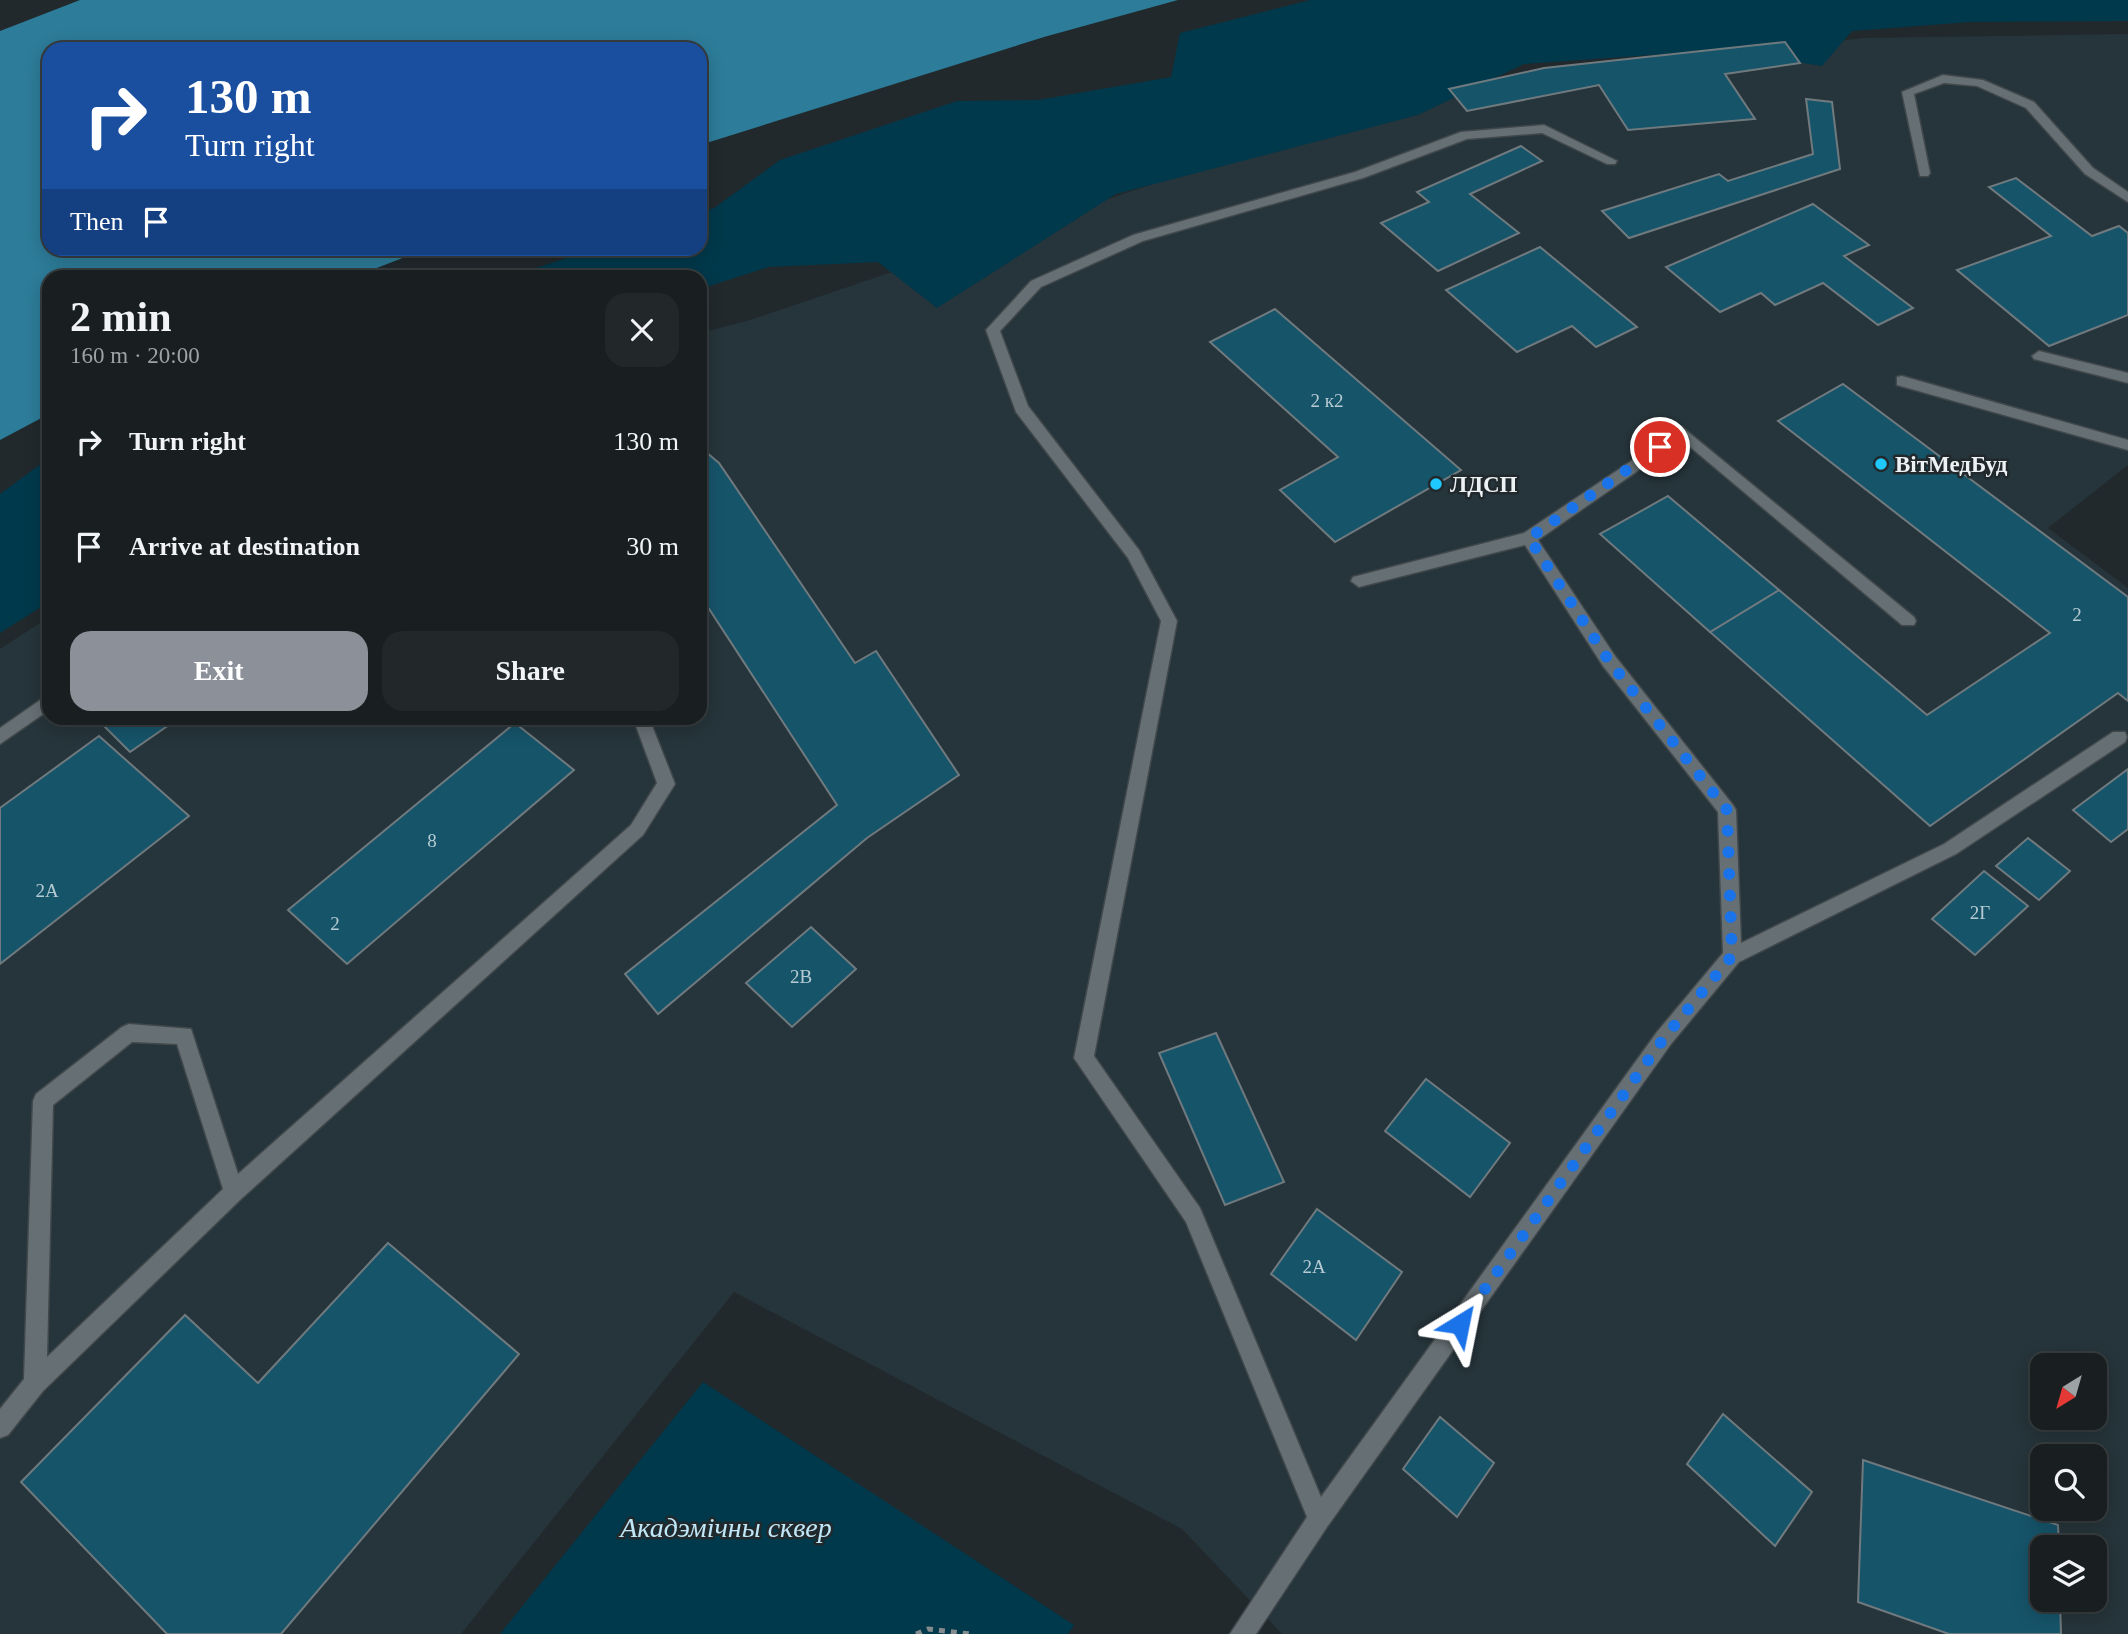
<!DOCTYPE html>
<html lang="en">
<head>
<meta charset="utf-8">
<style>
  body { margin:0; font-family:"Times New Roman",serif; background:#22272a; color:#f1f3f6; height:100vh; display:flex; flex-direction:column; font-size:26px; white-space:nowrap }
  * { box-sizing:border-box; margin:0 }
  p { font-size:23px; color:#9fa2a5 }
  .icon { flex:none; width:38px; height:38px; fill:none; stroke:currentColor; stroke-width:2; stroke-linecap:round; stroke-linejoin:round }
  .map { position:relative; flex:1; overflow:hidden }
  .sheet { position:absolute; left:42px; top:270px; width:665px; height:455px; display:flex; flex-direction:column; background:#191f21; border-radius:21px; box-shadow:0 4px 18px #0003,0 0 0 2px #373d3f }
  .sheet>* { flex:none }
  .guide { position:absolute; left:42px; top:42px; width:665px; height:214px; border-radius:21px; box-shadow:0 4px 18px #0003,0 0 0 2px #373d3f; background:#1a4fa0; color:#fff; overflow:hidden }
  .needle { width:46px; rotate:217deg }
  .tools { position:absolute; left:2030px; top:1353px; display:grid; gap:14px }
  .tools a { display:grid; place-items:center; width:77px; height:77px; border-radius:14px; background:#191f21; box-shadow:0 4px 18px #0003,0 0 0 2px #373d3f; font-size:35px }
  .pin { position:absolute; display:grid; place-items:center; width:60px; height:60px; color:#fff; margin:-30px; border:4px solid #fff; border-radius:50%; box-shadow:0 2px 7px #0007 }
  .me { position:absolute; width:77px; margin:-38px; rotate:35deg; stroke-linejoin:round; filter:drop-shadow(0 0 5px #0008) }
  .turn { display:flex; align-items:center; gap:24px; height:147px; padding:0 28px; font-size:32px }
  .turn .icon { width:91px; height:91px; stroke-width:2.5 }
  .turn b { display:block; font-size:49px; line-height:60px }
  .then { display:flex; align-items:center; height:66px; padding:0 28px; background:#0003; gap:14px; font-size:26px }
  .round { display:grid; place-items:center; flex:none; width:74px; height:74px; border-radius:21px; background:#22272a }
  .summary { display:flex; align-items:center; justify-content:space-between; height:119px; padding:0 28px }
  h1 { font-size:42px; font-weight:700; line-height:52px }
  .button { display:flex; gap:14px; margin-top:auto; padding:14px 28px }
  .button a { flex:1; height:80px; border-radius:21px; background:#8c9099; color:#fff; font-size:28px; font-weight:700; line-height:80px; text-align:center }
  .button a+a { background:#22272a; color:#f1f3f6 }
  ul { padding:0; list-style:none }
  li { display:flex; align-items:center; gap:21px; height:105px; padding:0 28px }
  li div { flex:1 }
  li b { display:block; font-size:26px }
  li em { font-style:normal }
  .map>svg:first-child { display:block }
  .built { fill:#26353b; fill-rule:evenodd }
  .green { fill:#00394b }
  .water { fill:#2d7c99 }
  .building { fill:#16546a; stroke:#707a7e; stroke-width:2 }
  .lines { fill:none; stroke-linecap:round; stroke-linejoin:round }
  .lane-casing { stroke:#40484b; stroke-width:3 }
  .path { stroke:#848b8e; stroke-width:5; stroke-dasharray:6 6; stroke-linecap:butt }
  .lane { fill:#666f73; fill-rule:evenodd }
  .route { stroke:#1a73e8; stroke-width:12; stroke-dasharray:0 21.6 }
  .poi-dot { fill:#1fc9fd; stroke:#21292c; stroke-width:2.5 }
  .labels { text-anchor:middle; stroke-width:5; stroke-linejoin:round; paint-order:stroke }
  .number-label { font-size:19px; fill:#b6cad2 }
  .poi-label { font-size:23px; font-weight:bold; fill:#ecf1f4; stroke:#21292c; text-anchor:start }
  .near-park-label { font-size:28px; font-style:italic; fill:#c0e7f8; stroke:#21292c }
</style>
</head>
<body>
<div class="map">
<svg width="2128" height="1634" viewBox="0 0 2128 1634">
  <rect width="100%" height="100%" fill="#21292c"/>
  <!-- built -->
  <path class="built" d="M2128,34V465L2048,528L2128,588V1634H1282L1182,1529L734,1292L461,1634H0V649L49,617V718H700V333L747,321L1446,85L1864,38ZM2042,1365H2095V1418H2042ZM2042,1456H2095V1508H2042ZM2042,1547H2095V1600H2042Z"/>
  <!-- green -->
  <g class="green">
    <path d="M1310,0H2128V21L1970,22L1852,31L1822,66L1722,50L1524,64L1418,115L1116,194L937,308L878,262L769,267L700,289V276H511L595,249L700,248V213L714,208L780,160L957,101L1038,100L1171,77L1180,33Z"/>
    <path d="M49,458V602L0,633V494Z"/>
    <path d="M703,1382L1074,1625L1068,1634H500Z"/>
  </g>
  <!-- water -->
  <path class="water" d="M80,0H1178L1044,37L700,145V49H49V248L426,249L356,276H49V414L0,440V31Z"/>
  <!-- building -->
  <g class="building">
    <path d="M1785,42L1800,63L1725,74L1755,119L1628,130L1599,85L1467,111L1449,89L1544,68Z"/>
    <path d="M1806,99L1832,102L1840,169L1629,238L1602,211L1719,174L1728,181L1813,154Z"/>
    <path d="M1521,146L1542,161L1470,194L1519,233L1438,271L1381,223L1429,202L1417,192Z"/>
    <path d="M2016,178L2092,236L2119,226L2128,233V315L2049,346L1957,270L2051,236L1989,187Z"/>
    <path d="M1813,204L1869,245L1844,256L1913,308L1878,325L1823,283L1775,305L1761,293L1720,312L1666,267Z"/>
    <path d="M1540,247L1637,327L1596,347L1572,326L1517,352L1446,290Z"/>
    <path d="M1275,309L1461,470L1335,542L1280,490L1338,457L1210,342Z"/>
    <path d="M1843,384L2128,597V701L2118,693L1930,826L1710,632L1779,590L1927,715L2050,633L1778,421Z"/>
    <path d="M700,447L719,463L855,663L876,651L959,775L867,838L658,1014L625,974L837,805L700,595Z"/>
    <path d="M1668,496L1779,590L1710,632L1600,534Z"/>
    <path d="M96,718H179L130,752Z"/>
    <path d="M515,723L574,770L347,964L288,910Z"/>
    <path d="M99,736L189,816L0,964V808Z"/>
    <path d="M2128,769V829L2111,842L2073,810Z"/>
    <path d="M2028,838L2070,871L2039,900L1996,866Z"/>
    <path d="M1984,871L2028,906L1975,955L1932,919Z"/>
    <path d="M811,927L856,969L792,1027L746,983Z"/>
    <path d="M1216,1033L1284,1182L1225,1205L1159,1053Z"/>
    <path d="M1426,1079L1510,1143L1470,1197L1385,1131Z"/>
    <path d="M1317,1209L1402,1272L1356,1340L1271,1274Z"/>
    <path d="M388,1243L519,1354L281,1634H167L21,1482L185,1315L258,1383Z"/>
    <path d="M1723,1414L1812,1492L1775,1546L1687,1464Z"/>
    <path d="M1440,1417L1494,1463L1457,1517L1403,1469Z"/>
    <path d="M1863,1460L2058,1525L2059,1547H2042V1600H2060L2061,1634H1949L1858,1602Z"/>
  </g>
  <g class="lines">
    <!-- lane casing -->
    <g class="lane-casing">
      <g id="lane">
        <path d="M1943,75L1983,80L2034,102L2093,168L2128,192V202L2085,174L2026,108L1977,86L1944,83L1914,94L1930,173L1928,176H1920L1902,92Z"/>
        <path d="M1544,125L1617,161L1615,164H1607L1542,133L1467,139L1363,178L1143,241L1041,287L1000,331L1028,406L1139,550L1177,621L1094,1056L1200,1208L1321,1497L1657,1032L1723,953L1718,812L1603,666L1525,545L1359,587L1351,581L1353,577L1524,533L1682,427L1914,617L1916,621L1914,625H1902L1682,440L1538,540L1615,656L1733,805L1736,810L1741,943L1944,844L2113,732H2125L2127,737L2125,742L1956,854L1739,962L1671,1044L1327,1527L1256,1634H1230L1307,1517L1186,1222L1074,1058L1161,621L1128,558L1016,412L986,330L1031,281L1133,235L1355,172L1461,132Z"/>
        <path d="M2039,351L2128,373V383L2034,359L2032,356Z"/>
        <path d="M1902,376L2128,440V450L1897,385V377Z"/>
        <path d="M49,694V710L0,744V728Z"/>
        <path d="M633,718H649L675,784L643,835L241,1199L43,1391L8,1435L0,1438V1409L24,1379L33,1101L36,1094L122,1027L129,1024L191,1029L238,1174L631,825L657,783ZM132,1042L177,1044L223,1189L47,1357L53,1105Z"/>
      </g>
    </g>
    <!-- path -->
    <path class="path" d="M916,1634L928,1629L970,1634"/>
    <!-- lane -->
    <use href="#lane" class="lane"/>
  </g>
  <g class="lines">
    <!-- route -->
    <path class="route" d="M1460,1324L1664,1038L1732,956L1727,810L1609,661L1529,538L1660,447"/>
  </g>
  <!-- markers -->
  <g class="poi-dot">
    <circle cx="1881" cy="464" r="7"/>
    <circle cx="1436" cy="484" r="7"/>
  </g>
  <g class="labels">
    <!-- number labels -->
    <g class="number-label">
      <text x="1327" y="407">2 к2</text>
      <text x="2077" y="621">2</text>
      <text x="432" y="847">8</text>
      <text x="47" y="897">2А</text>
      <text x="1980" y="919">2Г</text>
      <text x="335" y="930">2</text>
      <text x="801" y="983">2В</text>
      <text x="1314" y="1273">2А</text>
    </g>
    <!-- poi labels -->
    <g class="poi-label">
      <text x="1895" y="472">ВітМедБуд</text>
      <text x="1450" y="492">ЛДСП</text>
    </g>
    <!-- near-park labels -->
    <g class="near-park-label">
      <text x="726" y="1537">Акадэмічны сквер</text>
    </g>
  </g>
</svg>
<div class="tools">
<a><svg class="needle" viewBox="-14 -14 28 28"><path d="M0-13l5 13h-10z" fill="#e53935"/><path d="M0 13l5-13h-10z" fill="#9fa2a5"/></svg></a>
<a><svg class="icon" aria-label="search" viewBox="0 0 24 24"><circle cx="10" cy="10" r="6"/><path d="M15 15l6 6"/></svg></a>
<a><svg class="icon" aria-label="layers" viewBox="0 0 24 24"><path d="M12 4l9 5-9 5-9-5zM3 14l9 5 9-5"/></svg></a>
</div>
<div class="pin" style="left:1660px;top:447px;background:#d93025"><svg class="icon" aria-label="arrive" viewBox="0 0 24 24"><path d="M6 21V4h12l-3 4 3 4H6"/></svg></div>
<svg class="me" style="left:1460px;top:1324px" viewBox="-20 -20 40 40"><path d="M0-17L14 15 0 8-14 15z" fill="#1a73e8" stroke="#fff" stroke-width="4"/></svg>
<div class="guide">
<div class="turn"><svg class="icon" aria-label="right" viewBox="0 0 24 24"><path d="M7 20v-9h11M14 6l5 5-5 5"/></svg><div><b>130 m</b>Turn right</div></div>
<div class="then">Then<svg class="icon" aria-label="arrive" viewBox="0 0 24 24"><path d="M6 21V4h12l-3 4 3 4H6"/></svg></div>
</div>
<section class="sheet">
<div class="summary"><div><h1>2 min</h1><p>160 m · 20:00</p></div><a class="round"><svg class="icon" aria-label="close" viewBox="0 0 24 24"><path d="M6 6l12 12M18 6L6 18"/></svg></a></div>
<ul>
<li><svg class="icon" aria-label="right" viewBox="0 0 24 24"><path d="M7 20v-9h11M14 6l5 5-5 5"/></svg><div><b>Turn right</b></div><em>130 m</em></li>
<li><svg class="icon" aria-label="arrive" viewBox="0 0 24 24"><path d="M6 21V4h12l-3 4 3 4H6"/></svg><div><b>Arrive at destination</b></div><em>30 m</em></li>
</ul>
<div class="button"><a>Exit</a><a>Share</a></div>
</section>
</div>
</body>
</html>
